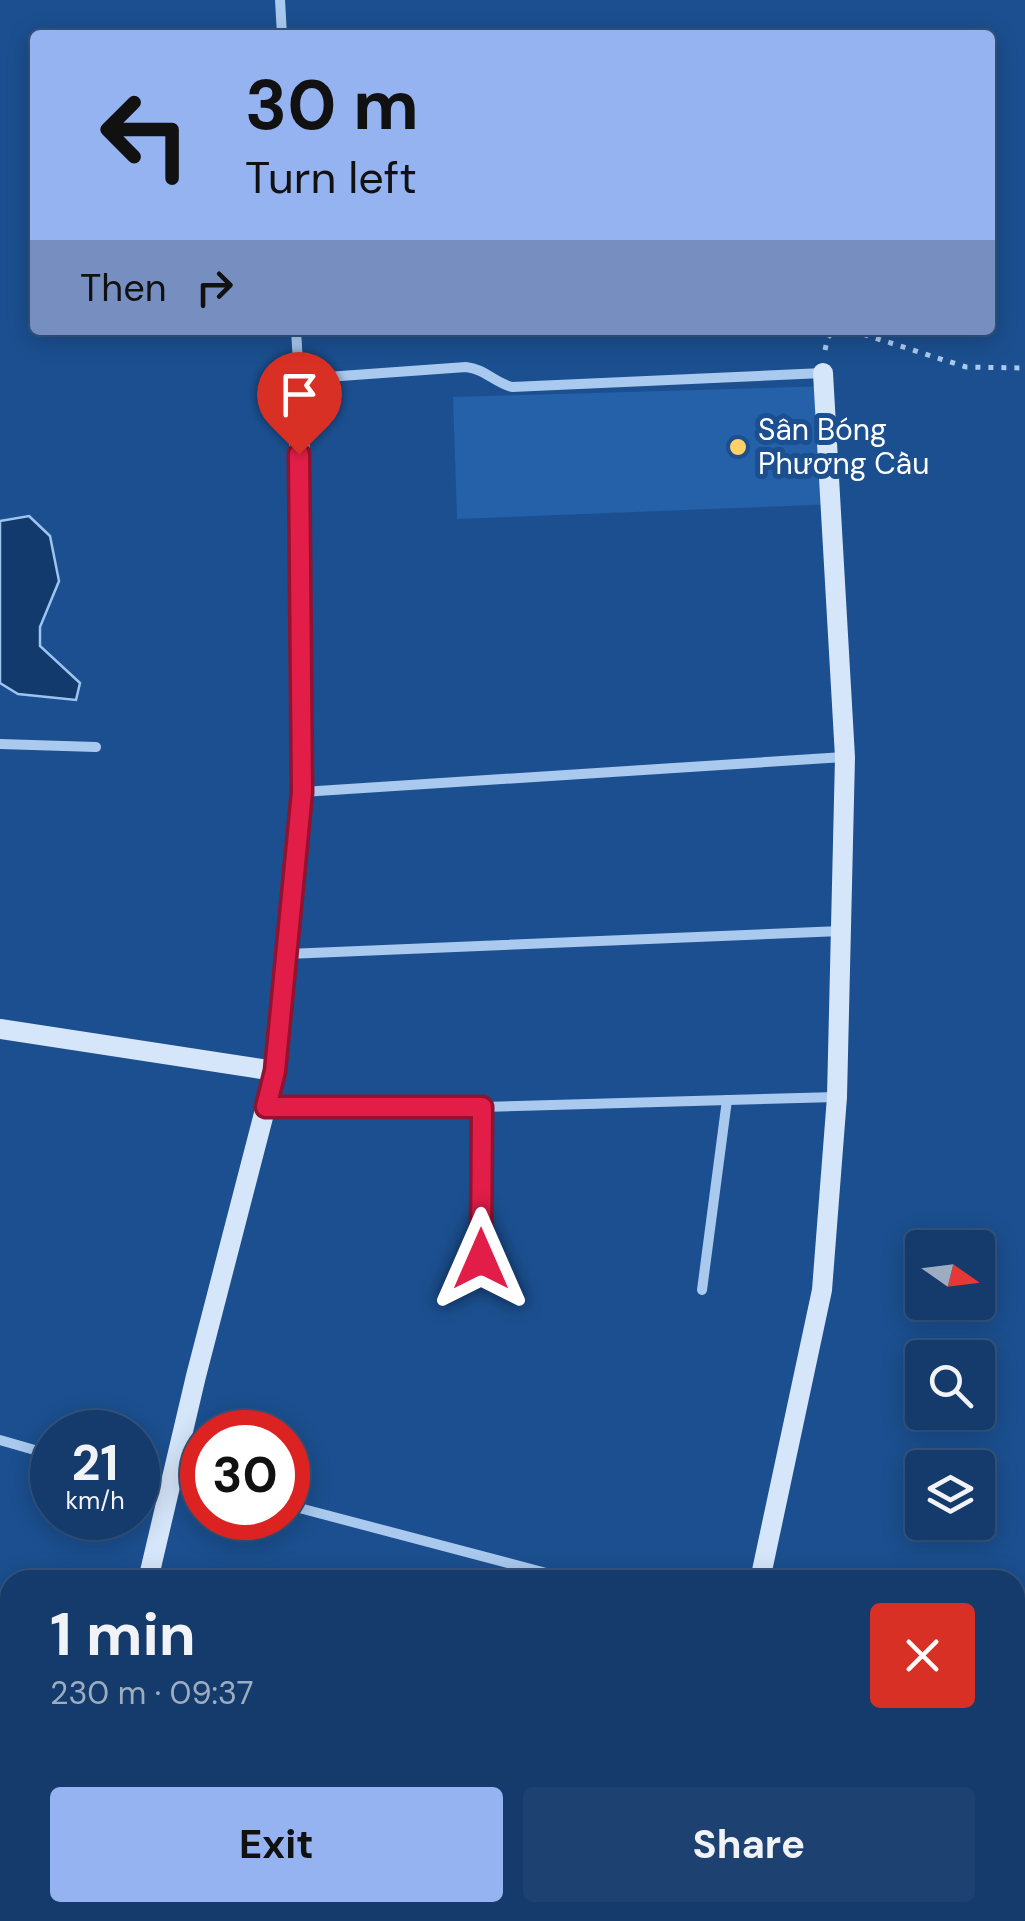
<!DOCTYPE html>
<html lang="en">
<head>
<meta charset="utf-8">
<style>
  body { margin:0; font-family:"DM Sans",sans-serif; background:#1d4271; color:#f1f3f6; height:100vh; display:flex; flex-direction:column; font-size:38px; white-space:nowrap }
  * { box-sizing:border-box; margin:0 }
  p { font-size:32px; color:#9dadc1 }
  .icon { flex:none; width:55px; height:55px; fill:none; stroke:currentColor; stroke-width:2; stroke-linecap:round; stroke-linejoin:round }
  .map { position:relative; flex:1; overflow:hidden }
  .sheet { position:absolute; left:0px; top:1570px; width:1025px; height:352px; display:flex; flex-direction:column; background:#143b6b; border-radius:30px 30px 0 0; box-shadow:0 5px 25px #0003,0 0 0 2px #33557e }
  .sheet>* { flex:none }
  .top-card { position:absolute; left:30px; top:30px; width:965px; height:305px; border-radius:10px; box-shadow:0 5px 25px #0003,0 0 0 2px #33557e; background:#95b2f1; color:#111; overflow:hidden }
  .needle { width:65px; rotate:104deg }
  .tools { position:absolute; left:905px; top:1230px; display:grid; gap:20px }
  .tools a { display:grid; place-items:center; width:90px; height:90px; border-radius:10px; background:#143b6b; box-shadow:0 5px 25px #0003,0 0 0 2px #33557e; font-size:50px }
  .speed { position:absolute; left:30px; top:1410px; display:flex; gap:20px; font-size:50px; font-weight:700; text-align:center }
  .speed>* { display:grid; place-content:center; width:130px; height:130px; border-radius:50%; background:#143b6b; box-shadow:0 5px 25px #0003,0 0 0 2px #33557e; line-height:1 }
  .speed small { font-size:25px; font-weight:400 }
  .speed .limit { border:15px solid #d22; background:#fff; color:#111 }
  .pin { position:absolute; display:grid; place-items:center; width:85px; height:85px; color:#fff; margin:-102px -42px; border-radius:50% 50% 50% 0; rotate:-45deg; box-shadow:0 0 10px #0007 }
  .pin .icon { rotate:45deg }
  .me { position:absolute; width:110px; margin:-55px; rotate:0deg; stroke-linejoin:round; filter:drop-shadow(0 0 8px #0008) }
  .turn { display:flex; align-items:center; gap:35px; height:210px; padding:0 50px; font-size:45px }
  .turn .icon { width:130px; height:130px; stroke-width:2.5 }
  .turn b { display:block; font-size:70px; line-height:85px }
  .then { display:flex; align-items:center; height:95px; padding:0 50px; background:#0003; gap:20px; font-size:38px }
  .round { display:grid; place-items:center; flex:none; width:105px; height:105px; border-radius:10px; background:#1d4271 }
  .summary { display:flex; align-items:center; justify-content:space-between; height:170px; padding:0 50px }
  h1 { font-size:60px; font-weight:700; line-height:75px }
  .action { display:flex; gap:20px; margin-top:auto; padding:20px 50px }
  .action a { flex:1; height:115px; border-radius:10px; background:#95b2f1; color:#111; font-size:40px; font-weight:700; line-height:115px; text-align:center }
  .action a+a { background:#1d4271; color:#f1f3f6 }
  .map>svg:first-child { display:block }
  .green { fill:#2461a8 }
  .water { fill:#123a6d; stroke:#9cc4f0; stroke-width:2.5 }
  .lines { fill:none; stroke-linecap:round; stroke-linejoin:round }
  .stream { stroke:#9cc4f0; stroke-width:9 }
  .building { fill:#2a66ad; stroke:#cfe3fa; stroke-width:2.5 }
  .path { stroke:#a9c9ee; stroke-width:5; stroke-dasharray:5 8; stroke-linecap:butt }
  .street { stroke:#a9c9ee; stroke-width:10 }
  .secondary { stroke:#d6e6fa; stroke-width:20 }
  .route-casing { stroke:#92132f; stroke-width:25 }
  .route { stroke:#e11d48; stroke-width:18 }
  .poi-dot { fill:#ffd166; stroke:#1b4f8f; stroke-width:4 }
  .labels { text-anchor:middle; stroke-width:10; stroke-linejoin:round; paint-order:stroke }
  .poi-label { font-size:30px; fill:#fff; stroke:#1b4f8f; text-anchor:start }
</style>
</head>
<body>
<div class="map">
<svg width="1025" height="1921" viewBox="0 0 1025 1921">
  <rect width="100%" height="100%" fill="#1b4f8f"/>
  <!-- green -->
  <path class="green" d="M832,386L837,504L457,519L453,397Z"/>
  <!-- water -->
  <path class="water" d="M29,516L50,536L59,581L40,627V646L80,683L76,700L18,694L0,683V521Z"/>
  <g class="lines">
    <!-- stream -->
    <g class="stream">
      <path d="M1015,1881L1025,1870"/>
      <path d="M979,1921L987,1912"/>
    </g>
  </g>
  <!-- building -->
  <g class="building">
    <path d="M96,1912H152L151,1921H94Z"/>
    <path d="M218,1912H263L261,1921H215Z"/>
    <path d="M270,1912H291L289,1921H267Z"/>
  </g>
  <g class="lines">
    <!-- path -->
    <path class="path" d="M825,350L828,337L836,330L853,331L966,367L1025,368"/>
    <!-- street -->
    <g class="street">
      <path d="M280,0L282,35"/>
      <path d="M296,330L299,379L466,367C485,369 495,383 512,387L823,373"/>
      <path d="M0,744L96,747"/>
      <path d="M302,792L844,757"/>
      <path d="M287,954L841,931"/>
      <path d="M267,1107H482L837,1097"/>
      <path d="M481,1259L482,1107"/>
      <path d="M702,1290L727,1100"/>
      <path d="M0,1440L52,1455"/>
      <path d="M173,1474L202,1482"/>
      <path d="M138,1478L169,1487"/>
      <path d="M288,1505L550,1574"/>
      <path d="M0,1644L10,1647"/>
      <path d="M0,1856L10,1858"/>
    </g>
    <!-- secondary -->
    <g class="secondary">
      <path d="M0,1029L275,1071"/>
      <path d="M148,1580L196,1376L275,1071L302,792L299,379"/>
      <path d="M760,1580L822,1290L837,1097L845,757L823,373"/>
      <path d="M65,1921L68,1912"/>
      <path d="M675,1921L677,1912"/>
    </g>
  </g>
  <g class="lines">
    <!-- route casing -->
    <g class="route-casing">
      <path id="route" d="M299,454L302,792L275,1071L266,1107H482L481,1259"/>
    </g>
    <!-- route -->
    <use href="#route" class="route"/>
  </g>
  <!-- markers -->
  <circle class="poi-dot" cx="738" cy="447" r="10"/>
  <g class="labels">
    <!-- poi labels -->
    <g class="poi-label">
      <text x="758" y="440">Sân Bóng<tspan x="758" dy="34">Phương Cầu</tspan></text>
    </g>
  </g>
</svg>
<div class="tools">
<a><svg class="needle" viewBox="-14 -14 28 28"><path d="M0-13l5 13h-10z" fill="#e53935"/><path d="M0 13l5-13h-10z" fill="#9dadc1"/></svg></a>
<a><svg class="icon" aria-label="search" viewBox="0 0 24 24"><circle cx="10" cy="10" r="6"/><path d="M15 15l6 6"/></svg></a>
<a><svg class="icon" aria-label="layers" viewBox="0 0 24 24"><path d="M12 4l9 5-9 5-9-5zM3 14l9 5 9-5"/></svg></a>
</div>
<div class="speed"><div>21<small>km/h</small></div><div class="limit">30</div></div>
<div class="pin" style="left:299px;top:454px;background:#d93025"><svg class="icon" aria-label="arrive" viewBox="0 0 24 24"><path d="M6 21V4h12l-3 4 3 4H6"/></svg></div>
<svg class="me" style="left:481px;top:1259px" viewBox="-20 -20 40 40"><path d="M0-17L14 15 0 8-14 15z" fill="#e11d48" stroke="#fff" stroke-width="4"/></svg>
<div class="top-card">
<div class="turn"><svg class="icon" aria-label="left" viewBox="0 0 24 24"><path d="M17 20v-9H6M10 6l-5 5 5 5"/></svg><div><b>30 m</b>Turn left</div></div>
<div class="then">Then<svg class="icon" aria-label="right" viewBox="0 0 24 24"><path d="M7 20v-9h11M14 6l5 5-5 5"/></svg></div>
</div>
<section class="sheet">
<div class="summary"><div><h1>1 min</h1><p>230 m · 09:37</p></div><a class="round" style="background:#d93025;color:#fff"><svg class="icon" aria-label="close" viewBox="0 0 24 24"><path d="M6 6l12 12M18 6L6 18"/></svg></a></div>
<div class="action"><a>Exit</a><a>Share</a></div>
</section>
</div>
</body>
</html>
